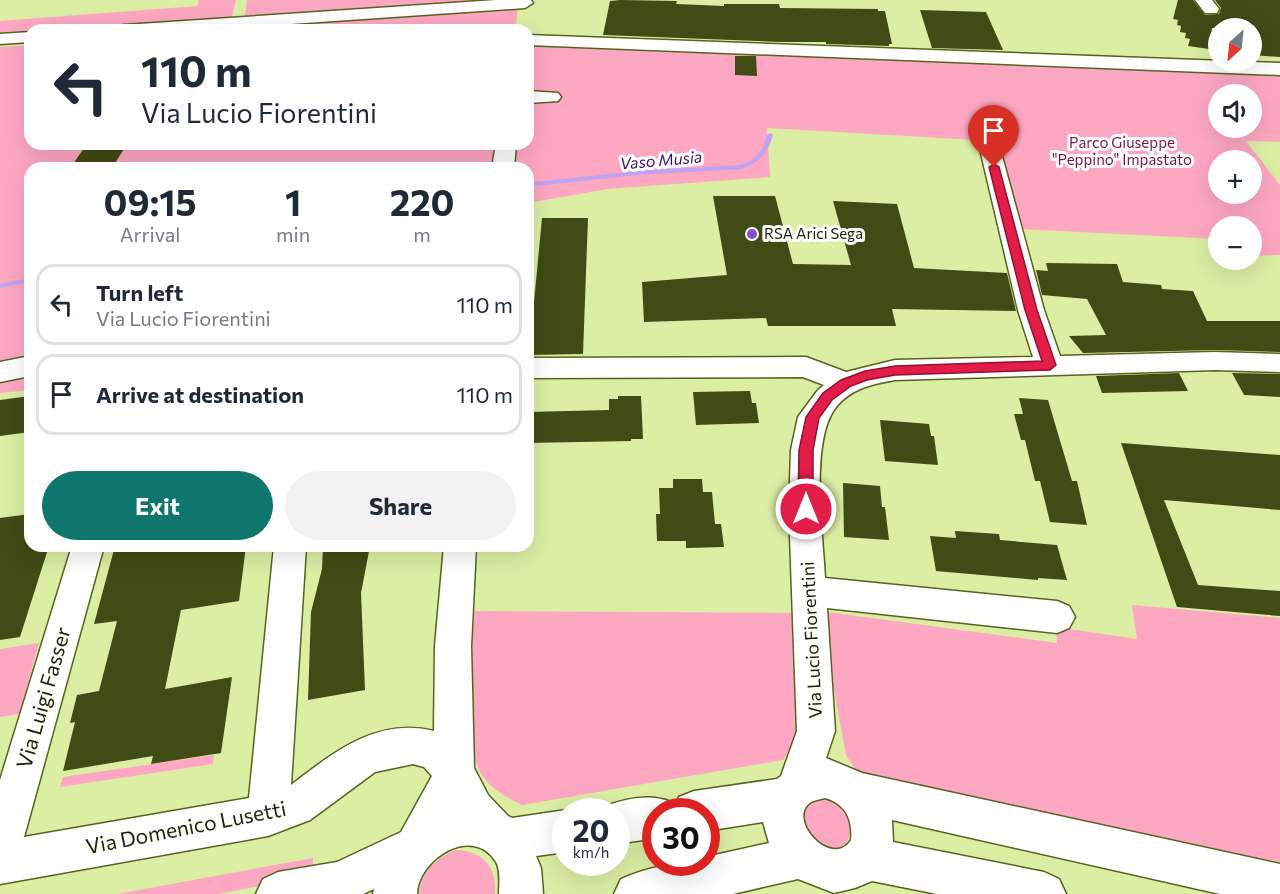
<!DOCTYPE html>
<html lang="en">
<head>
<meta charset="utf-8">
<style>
  body { margin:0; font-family:Commissioner,sans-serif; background:#f2f2f3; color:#1f2937; height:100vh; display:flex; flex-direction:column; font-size:22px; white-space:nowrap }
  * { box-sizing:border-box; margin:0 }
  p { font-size:20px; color:#747a83 }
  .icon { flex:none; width:33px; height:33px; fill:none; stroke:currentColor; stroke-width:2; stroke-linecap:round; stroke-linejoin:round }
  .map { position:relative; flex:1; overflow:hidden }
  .sheet { position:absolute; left:24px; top:162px; width:510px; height:390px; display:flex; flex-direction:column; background:#fff; border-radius:18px; box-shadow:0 6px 24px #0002 }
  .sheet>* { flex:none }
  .banner { position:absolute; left:24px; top:24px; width:510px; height:126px; border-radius:18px; box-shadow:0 6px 24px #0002; background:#fff; color:#1f2937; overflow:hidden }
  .needle { width:39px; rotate:207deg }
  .tools { position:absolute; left:1208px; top:18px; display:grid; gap:12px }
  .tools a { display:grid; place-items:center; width:54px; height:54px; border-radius:50%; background:#fff; box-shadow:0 6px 24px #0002; font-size:30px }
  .speed { position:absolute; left:552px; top:798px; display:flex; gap:12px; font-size:30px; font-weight:700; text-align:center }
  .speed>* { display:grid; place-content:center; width:78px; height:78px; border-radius:50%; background:#fff; box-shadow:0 6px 24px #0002; line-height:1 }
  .speed small { font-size:15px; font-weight:400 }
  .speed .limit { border:9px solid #d22; background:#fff; color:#111 }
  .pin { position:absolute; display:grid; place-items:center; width:51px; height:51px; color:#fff; margin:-62px -26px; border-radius:50% 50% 50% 0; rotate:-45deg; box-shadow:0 0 6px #0007 }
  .pin .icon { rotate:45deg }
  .me { position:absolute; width:66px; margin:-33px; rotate:0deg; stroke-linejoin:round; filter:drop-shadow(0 0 4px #0008) }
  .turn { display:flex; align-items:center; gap:21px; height:126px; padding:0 18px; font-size:27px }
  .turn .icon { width:78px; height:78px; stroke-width:2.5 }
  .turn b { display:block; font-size:42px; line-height:51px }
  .eta { display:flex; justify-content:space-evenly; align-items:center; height:102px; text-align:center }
  .eta b { font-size:36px; font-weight:700; line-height:42px }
  .primary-button { display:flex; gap:12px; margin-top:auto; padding:12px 18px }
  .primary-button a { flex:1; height:69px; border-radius:36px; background:#0f766e; color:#fff; font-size:24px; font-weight:700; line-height:69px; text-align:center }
  .primary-button a+a { background:#f2f2f3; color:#1f2937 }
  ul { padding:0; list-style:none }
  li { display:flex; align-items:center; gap:18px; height:81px; margin:0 12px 9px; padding:0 6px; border:3px solid #e0e1e3; border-radius:18px }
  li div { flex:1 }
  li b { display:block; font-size:22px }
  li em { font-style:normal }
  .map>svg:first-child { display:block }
  .green { fill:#fea7c2; fill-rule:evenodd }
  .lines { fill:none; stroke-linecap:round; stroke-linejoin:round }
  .stream { fill:#bfa3f3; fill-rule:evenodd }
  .building { fill:#404b15 }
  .minor-casing { stroke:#56641d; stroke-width:3 }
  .minor { fill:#fff; fill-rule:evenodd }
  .route { fill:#e11d48; stroke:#92132f; stroke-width:1.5 }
  .poi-dot { fill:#814fc7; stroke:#fff; stroke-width:2 }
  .labels { text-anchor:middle; stroke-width:6; stroke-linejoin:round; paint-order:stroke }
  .far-park-label { font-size:15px; fill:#7c1743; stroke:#fff }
  .far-poi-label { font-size:15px; fill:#1e2407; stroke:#fff; text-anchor:start }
  .far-water-label { font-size:16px; font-style:italic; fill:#3d146b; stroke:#fff }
  .street-label { font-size:18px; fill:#1e2407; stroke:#fff }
  .near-street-label { font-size:21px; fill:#1e2407; stroke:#fff }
</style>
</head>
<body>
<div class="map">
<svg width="1280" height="894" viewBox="0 0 1280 894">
  <rect width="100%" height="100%" fill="#dbeea4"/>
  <!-- green -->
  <g class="green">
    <path d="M199,0H236L232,17L69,30H30V33L0,35V21L197,6Z"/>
    <path d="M247,0H482L245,16Z"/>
    <path d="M518,8L515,30H227L322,23L326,20Z"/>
    <path d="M536,43L1280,75V142L1246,141L1280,185V255L1251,256V226H1218V239L1020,229L994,141L767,128L770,177L607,189L528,203V168H504L506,144H528V45ZM1218,94H1251V128H1218ZM1218,160H1251V194H1218Z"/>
    <path d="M30,45V144H501L494,168H477V164L450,168H30V358L0,363V47Z"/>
    <path d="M30,371V390L0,393V376Z"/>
    <path d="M1132,605L1280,618V862L879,786L855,769L846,755L820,615L827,616V612L1057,643L1056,627L1137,639Z"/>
    <path d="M465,611L792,613L798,735L783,760L522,805C506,797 492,790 482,775C465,753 466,644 465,611Z"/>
    <path d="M39,643L19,714L0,717V649Z"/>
    <path d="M214,755L213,764L60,787L63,777Z"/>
    <path d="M823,798C860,803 856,857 829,849C821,847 812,839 804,834L802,812L810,802Z"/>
    <path d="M456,850C483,851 497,867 495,894H419C422,872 435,858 456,850Z"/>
    <path d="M313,858V876L218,894H117Z"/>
  </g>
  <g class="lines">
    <!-- stream -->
    <g class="stream">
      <path d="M770,133L773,135C768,153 759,163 741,169L636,175L535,186L532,184L535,182L636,171L740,165C756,160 763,151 767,135Z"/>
      <path d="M30,278V282L0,288V284Z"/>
    </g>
  </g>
  <!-- building -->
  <g class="building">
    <path d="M620,0L677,1L676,4L724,6V4H779L780,8L878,9V11H885L892,44H889V46L826,44V42H780L603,35L610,1Z"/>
    <path d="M1178,0H1193L1205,15L1219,14L1221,8L1215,0H1280V57L1251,55V28H1212L1209,49L1188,46L1190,39L1185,38L1186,33L1180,32L1181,26L1177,25L1178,20L1173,19Z"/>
    <path d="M920,10L986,12L1003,50L932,48Z"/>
    <path d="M735,56H756L757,76L735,75Z"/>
    <path d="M87,144H127L112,168H70Z"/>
    <path d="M713,196H775L793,264L851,265L833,201L897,204L914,268L1007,273L1016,311L892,309L896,326H768L766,318L644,322L642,282L727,275Z"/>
    <path d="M542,218H588L583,354L529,355Z"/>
    <path d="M1046,263L1117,264L1123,282L1161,285L1162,289L1193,291L1207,321H1280V352L1215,350L1083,353L1069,336L1106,335L1087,299L1042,295L1036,270L1048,271Z"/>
    <path d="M1179,373L1188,391L1102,393L1096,376Z"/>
    <path d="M1232,373L1280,374V397L1244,395Z"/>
    <path d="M750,391L752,403H756L759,423L696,425L693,392Z"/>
    <path d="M30,396V432L0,436V400Z"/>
    <path d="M618,396H641L643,439H631V441L528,443V412L609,410V399H618Z"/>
    <path d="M1019,398L1048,400L1072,481H1077L1087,525L1050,522L1040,481H1035L1025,440H1021L1014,414H1023Z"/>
    <path d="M880,420L929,424L931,436H934L938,465L885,461Z"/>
    <path d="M1121,443L1280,455V510L1164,500L1198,585L1280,591V616L1177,607Z"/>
    <path d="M673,479H702L703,492H712L715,524H721L724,547L686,548V541H657L656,514H660L659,488H673Z"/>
    <path d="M843,483L880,486L882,507H885L889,540L844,537Z"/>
    <path d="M30,514V546H49L20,637L0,640V518Z"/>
    <path d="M955,531L999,534L1000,540L1057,545L1067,580L1038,578V580L936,571L930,536L956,538Z"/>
    <path d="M115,546H246L239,601L181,610L165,689L232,677L221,753L151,764L153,756L63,771L75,722L70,723L77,695L99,691L117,621L94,624Z"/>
    <path d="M323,546H370L361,593L365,690L308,700L311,612L322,569Z"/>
  </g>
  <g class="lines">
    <!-- minor casing -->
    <g class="minor-casing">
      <g id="minor">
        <path d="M496,0H531L533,3L525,8L201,30H115L118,26L124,25Z"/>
        <path d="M1195,0H1212L1219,9L1217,13H1205Z"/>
        <path d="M30,32V42L0,44V34Z"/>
        <path d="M528,35L1280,63V75L528,45Z"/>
        <path d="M528,91L558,93L561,97L558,101L528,103Z"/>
        <path d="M989,139L996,141L999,145L1044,310L1060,356L1215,352L1280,354V372L1215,370L895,380C873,384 852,388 837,406C809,438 823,536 825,578L1057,601L1069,606L1075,617L1069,628L1057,633L827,608L835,731L826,758L862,773L1280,864V894H1220L892,820L893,842L1044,872L1059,879L1066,894H937L872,881L855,888L834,893L798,879L733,894H614L621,879C648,867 677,862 706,862V857L769,843L763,822L706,831V812H656V838L616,844V812H600L601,808C623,799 649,793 671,802L674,811L679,797L694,791L777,779L781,776L797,731L789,509L791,450L798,417L818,390L824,385L803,377L528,378V358L806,357L846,372L895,360L1033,357L1018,310L979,145L982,141ZM825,798C846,804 853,820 851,840C832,870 785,819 811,802C815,800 821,799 825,798Z"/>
        <path d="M496,144H516L514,168H492Z"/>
        <path d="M30,356V376L0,382V362Z"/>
        <path d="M72,546H104L24,837L249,798L274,546H306L291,785C334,752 377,717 434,731L435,646L444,546H476L471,646L474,768L488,795L508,816L512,818L566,810L569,812H566V852L536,856L541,868L543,894H499C499,885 501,870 496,862C473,824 418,859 417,894H373L374,889L363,894H256L263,879L278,872L337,862L401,832L432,776L424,767L413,764L375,772L310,820L268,836L0,884V780Z"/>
      </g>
    </g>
    <!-- minor -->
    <use href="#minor" class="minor"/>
  </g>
  <!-- route -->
  <path class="route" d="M994,164L999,167L1037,310L1056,365L1050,370L895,375L867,380L851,386L832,400L819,418L813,450V509L811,513H800L798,509L799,450L806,417L823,393L841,380L865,371L895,366L1042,361L1025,310L989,167Z"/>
  <!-- markers -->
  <circle class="poi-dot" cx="752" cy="234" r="6"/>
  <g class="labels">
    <!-- far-park labels -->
    <g class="far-park-label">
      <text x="1122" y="148">Parco Giuseppe<tspan x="1122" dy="17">"Peppino" Impastato</tspan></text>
    </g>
    <!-- far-poi labels -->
    <g class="far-poi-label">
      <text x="764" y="239">RSA Arici Sega</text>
    </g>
    <!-- far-water labels -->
    <g class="far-water-label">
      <text transform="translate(661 160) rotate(-5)" y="6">Vaso Musia</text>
    </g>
    <!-- street labels -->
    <g class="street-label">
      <text transform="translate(812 640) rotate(-93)" y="6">Via Lucio Fiorentini</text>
    </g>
    <!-- near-street labels -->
    <g class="near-street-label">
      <text transform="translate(44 698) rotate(-74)" y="7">Via Luigi Fasser</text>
      <text transform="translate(186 828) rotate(-11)" y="7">Via Domenico Lusetti</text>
    </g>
  </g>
</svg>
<div class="tools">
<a><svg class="needle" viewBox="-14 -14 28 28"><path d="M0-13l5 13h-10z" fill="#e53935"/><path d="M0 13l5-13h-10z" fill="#747a83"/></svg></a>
<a><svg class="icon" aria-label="sound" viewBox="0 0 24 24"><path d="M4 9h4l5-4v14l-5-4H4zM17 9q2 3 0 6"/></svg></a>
<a>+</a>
<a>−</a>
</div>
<div class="speed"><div>20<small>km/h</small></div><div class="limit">30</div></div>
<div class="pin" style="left:994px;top:167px;background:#d93025"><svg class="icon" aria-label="arrive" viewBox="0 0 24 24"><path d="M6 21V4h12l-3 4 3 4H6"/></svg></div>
<svg class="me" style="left:806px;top:509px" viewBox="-20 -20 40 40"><circle r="17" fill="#e11d48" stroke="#fff" stroke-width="3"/><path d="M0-11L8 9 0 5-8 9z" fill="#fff"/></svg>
<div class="banner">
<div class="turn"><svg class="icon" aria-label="left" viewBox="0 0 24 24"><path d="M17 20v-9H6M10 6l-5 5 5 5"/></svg><div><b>110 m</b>Via Lucio Fiorentini</div></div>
</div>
<section class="sheet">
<div class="eta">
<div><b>09:15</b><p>Arrival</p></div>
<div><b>1</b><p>min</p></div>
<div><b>220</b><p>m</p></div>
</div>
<ul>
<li><svg class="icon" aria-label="left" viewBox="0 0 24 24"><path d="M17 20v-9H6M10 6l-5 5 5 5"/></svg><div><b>Turn left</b><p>Via Lucio Fiorentini</p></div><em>110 m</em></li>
<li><svg class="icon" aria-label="arrive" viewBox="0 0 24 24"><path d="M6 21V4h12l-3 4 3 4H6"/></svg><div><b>Arrive at destination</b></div><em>110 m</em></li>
</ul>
<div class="primary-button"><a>Exit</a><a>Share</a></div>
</section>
</div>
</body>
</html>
